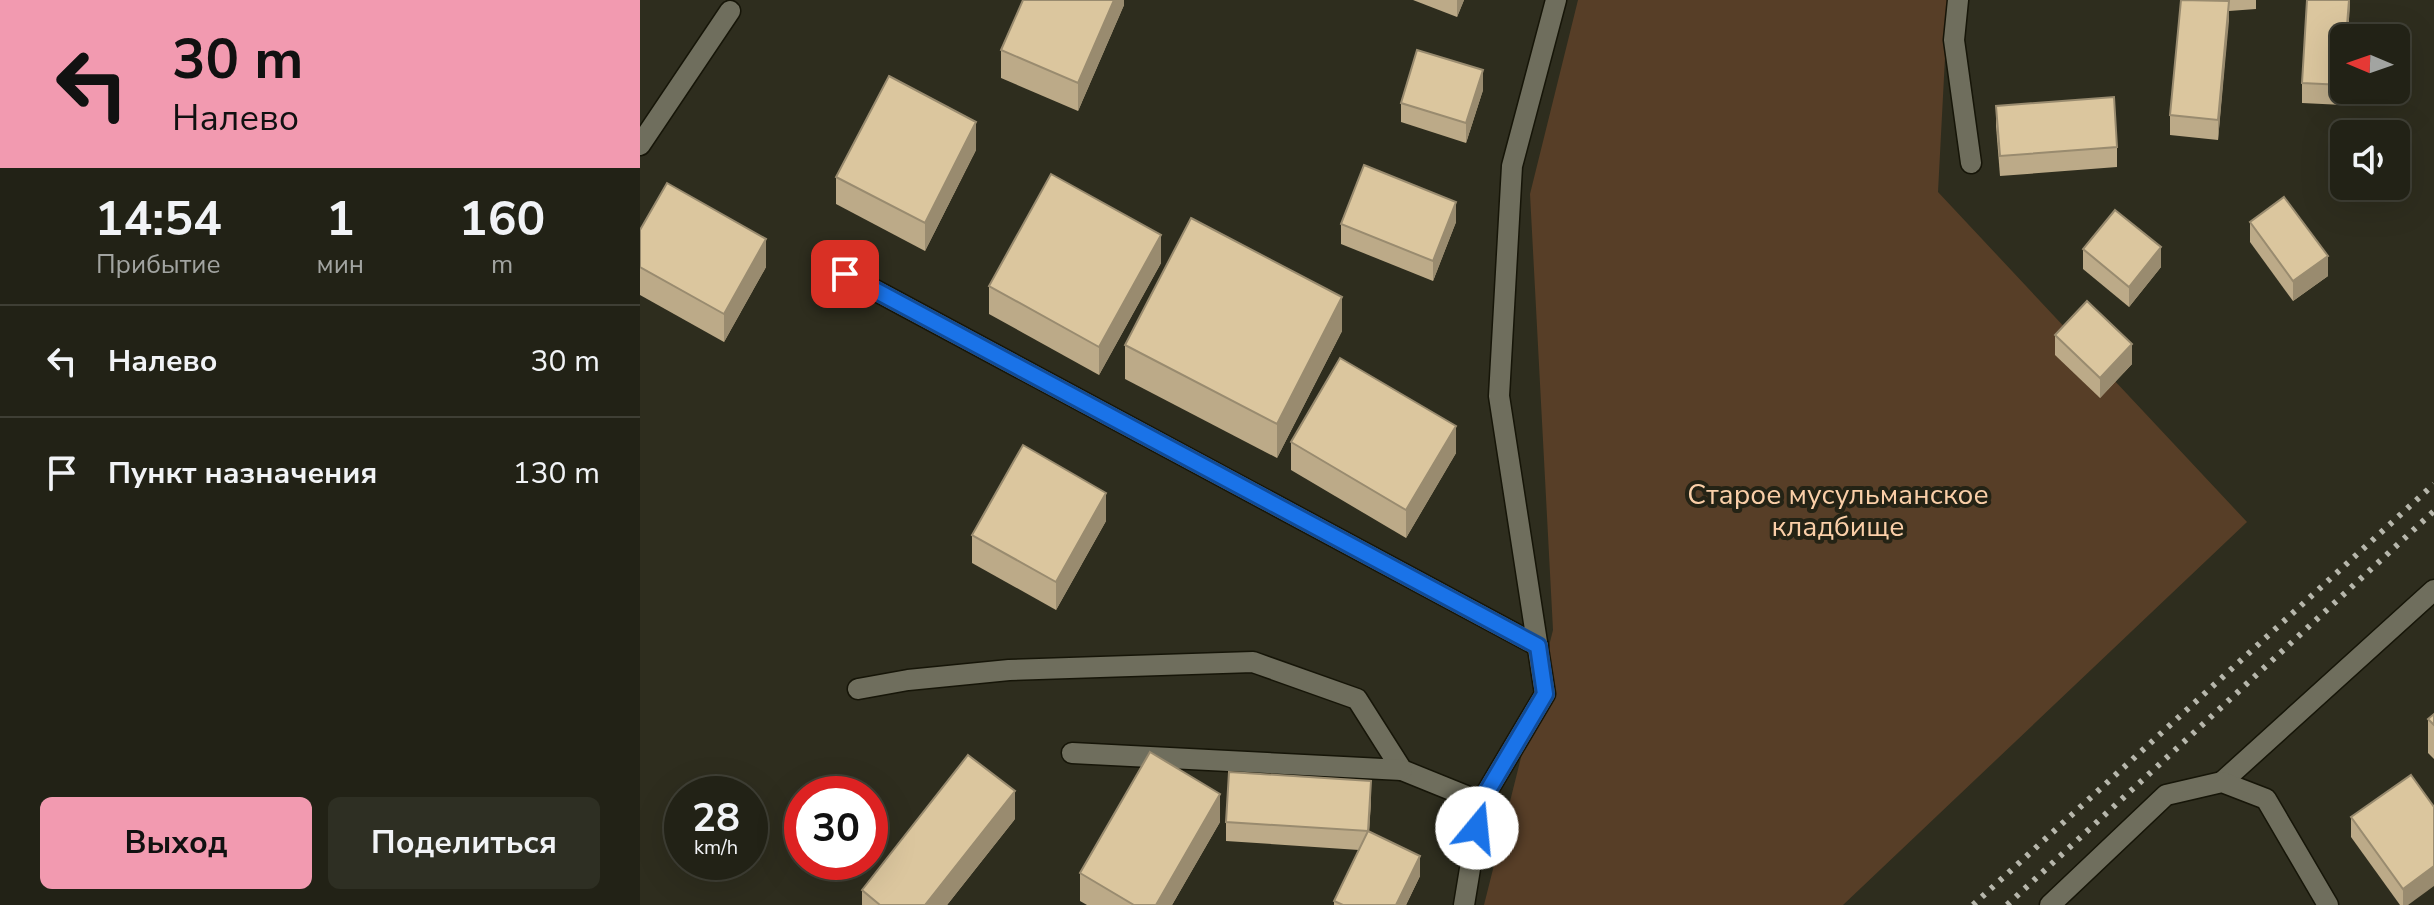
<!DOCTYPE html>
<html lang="ru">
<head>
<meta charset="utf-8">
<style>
  body { margin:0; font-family:"Nunito Sans",sans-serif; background:#2e2f23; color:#f1f3f6; height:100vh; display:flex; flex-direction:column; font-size:30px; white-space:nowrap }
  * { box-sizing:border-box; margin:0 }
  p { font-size:26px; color:#a2a4a1 }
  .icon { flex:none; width:44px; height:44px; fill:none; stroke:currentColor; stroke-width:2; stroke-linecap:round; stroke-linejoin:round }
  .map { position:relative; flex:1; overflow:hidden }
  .panel { display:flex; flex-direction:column; background:#222216; width:640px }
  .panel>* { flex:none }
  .hud { background:#f29ab0; color:#111; overflow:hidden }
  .needle { width:52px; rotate:272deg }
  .controls { position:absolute; left:1690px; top:24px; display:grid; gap:16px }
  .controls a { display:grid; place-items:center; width:80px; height:80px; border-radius:12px; background:#222216; box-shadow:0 8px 32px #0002,0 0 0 2px #3f3f35; font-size:40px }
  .speed { position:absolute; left:24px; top:776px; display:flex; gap:16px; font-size:40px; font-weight:700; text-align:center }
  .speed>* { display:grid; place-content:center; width:104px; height:104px; border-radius:50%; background:#222216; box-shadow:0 8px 32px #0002,0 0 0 2px #3f3f35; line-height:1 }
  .speed small { font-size:20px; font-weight:400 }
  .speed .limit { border:12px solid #d22; background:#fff; color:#111 }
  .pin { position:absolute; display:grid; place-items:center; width:68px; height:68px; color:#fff; margin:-34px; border-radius:16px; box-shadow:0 4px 12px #0006 }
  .me { position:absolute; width:88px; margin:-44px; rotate:17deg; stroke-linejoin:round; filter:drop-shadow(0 0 6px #0008) }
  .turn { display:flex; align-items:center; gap:28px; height:168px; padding:0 40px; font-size:36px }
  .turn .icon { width:104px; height:104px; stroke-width:2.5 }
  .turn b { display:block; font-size:56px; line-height:68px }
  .eta { display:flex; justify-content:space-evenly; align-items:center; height:136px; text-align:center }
  .eta b { font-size:48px; font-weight:700; line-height:56px }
  .button { display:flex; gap:16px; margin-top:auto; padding:16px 40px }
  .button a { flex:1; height:92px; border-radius:12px; background:#f29ab0; color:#111; font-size:32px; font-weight:700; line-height:92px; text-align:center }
  .button a+a { background:#2e2f23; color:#f1f3f6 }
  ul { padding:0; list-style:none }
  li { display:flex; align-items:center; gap:24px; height:112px; padding:0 40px; border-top:2px solid #3f3f35 }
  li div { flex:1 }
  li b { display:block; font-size:30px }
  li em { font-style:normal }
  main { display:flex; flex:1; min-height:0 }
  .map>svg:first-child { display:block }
  .green { fill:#573e27 }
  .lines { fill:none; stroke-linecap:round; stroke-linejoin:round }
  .lane-casing { stroke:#161508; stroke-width:23 }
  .street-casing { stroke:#161508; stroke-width:23 }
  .lane { stroke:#6f6e5d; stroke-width:20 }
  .street { stroke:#6f6e5d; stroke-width:20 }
  .rail { stroke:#b7b7ac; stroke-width:6; stroke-dasharray:4 8; stroke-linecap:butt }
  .wall { fill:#bcaa88 }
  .shaded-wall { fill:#998b6f }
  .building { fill:#dbc69e; stroke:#998b6f; stroke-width:2 }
  .route-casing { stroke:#114b97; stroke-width:20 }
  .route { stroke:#1a73e8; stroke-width:14 }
  .labels { text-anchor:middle; stroke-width:8; stroke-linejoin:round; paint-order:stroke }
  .park-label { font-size:28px; fill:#facfa8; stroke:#242315 }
</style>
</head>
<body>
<main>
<section class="panel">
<div class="hud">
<div class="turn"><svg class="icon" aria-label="left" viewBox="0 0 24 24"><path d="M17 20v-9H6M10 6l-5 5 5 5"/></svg><div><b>30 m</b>Налево</div></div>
</div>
<div class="eta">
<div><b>14:54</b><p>Прибытие</p></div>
<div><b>1</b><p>мин</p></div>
<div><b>160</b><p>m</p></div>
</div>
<ul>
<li><svg class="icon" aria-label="left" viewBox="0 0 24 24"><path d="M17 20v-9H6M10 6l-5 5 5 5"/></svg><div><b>Налево</b></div><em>30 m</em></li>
<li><svg class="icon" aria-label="arrive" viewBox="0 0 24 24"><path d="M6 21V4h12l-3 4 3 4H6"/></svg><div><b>Пункт назначения</b></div><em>130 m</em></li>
</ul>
<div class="button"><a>Выход</a><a>Поделиться</a></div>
</section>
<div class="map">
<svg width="1794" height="905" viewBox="0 0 1794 905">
  <rect width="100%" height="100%" fill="#2e2d1e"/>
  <!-- green -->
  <path class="green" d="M938,0H1308L1298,192L1607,522L1203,905H844L913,630L890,194Z"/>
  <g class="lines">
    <!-- lane casing -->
    <g class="lane-casing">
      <g id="lane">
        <path d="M0,145L90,11"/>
        <path d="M205,274L898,646"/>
        <path d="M218,689L268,680L369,670L613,662L717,699L762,770L841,802"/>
        <path d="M432,753L762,770"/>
        <path d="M1582,782L1794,590"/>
        <path d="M1410,905L1526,795L1582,782L1626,799L1688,905"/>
      </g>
    </g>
    <!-- street casing -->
    <g class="street-casing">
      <g id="street">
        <path d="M1318,0L1314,40L1331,163"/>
        <path d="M824,905L841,802L905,694L859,396L872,166L916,0"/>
      </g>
    </g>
    <!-- lane -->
    <use href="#lane" class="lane"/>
    <!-- street -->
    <use href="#street" class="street"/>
    <!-- rail -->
    <g class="rail">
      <path d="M1333,905L1794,484"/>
      <path d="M1367,905L1794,511"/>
    </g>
  </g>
  <!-- wall -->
  <g class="wall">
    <path d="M484,0V5L438,111L361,78V50Z"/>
    <path d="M773,0H824L817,17Z"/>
    <path d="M1541,0H1616V9L1589,11L1578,140L1530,135V115Z"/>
    <path d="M1667,0H1710L1708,38H1704L1703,105L1662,103V83Z"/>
    <path d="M843,90L826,143L761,122V103Z"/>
    <path d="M1356,106L1477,147V167L1360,176L1356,126Z"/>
    <path d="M336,150L285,251L196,204V177Z"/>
    <path d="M816,222L793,281L701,244V224Z"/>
    <path d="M1610,222L1688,276L1653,301L1610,242Z"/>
    <path d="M0,230L126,267L84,342L0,295Z"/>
    <path d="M1443,249L1521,267L1489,307L1443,269Z"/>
    <path d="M521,263L459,375L349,314V286Z"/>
    <path d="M702,331L637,458L485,379V345Z"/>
    <path d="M1415,335L1492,364L1460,398L1415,355Z"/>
    <path d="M651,442L816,453L766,538L651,470Z"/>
    <path d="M466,521L416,610L332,563V535Z"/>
    <path d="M1794,714V759L1788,753V719Z"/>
    <path d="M731,801L729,831L780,876L766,905H694V901L719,850L586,841V822Z"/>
    <path d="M1794,807L1768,905H1760L1711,837V817Z"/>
    <path d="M375,819L307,905H222V890Z"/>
    <path d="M580,822L532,905H447L440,901V873Z"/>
  </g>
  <!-- shaded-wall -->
  <g class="shaded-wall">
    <path d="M474,0H484V5L438,111V83Z"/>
    <path d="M817,0H824L817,17Z"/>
    <path d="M1709,0H1710L1708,38H1706Z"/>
    <path d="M1589,1V21L1578,140V120Z"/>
    <path d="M843,70V90L826,143V123Z"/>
    <path d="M336,122V150L285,251V223Z"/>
    <path d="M816,202V222L793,281V261Z"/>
    <path d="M521,235V263L459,375V347Z"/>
    <path d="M126,239V267L84,342V314Z"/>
    <path d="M1521,247V267L1489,307V287Z"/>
    <path d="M1688,256V276L1653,301V281Z"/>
    <path d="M702,297V331L637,458V424Z"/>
    <path d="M1492,344V364L1460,398V378Z"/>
    <path d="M816,426V453L766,538V510Z"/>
    <path d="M466,493V521L416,610V582Z"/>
    <path d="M731,781V801L728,851V831Z"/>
    <path d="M375,791V819L307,905H285Z"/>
    <path d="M580,794V822L532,905H516Z"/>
    <path d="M780,856V876L766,905H756Z"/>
    <path d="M1794,866V886L1768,905H1763V889Z"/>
  </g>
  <!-- building -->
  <g class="building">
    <path d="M383,0H474L438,83L361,50Z"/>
    <path d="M1541,0L1589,1L1578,120L1530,115Z"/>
    <path d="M1667,0H1709L1706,38H1704L1703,85L1662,83Z"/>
    <path d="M777,50L843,70L826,123L761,103Z"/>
    <path d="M249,76L336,122L285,223L196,177Z"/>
    <path d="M1474,97L1477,147L1360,156L1356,106Z"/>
    <path d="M724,165L816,202L793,261L701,224Z"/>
    <path d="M411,174L521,235L459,347L349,286Z"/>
    <path d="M27,183L126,239L84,314L0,267V230Z"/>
    <path d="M1644,197L1688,256L1653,281L1610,222Z"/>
    <path d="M1475,210L1521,247L1489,287L1443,249Z"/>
    <path d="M551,218L702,297L637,424L485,345Z"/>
    <path d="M1447,301L1492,344L1460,378L1415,335Z"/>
    <path d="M700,358L816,426L766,510L651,442Z"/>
    <path d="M383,445L466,493L416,582L332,535Z"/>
    <path d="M1794,714V725L1788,719Z"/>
    <path d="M510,752L580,794L516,905H494L440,873Z"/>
    <path d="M328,755L375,791L285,905H240L222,890Z"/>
    <path d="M589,772L731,781L728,831L586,822Z"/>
    <path d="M1771,775L1794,807V866L1763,889L1711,817Z"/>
    <path d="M728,831L780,856L756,905H703L694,901Z"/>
  </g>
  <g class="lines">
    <!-- route casing -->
    <g class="route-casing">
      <path id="route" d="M205,274L898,646L905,694L841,802L837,828"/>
    </g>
    <!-- route -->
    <use href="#route" class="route"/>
  </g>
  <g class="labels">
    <!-- park labels -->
    <g class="park-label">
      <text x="1198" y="504">Старое мусульманское<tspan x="1198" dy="32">кладбище</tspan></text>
    </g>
  </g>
</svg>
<div class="controls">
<a><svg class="needle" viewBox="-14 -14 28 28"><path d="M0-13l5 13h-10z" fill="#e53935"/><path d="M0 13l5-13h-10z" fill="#a2a4a1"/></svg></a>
<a><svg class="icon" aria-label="sound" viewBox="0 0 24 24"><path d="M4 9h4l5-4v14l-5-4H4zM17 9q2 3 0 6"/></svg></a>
</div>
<div class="speed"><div>28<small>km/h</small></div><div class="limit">30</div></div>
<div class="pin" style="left:205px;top:274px;background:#d93025"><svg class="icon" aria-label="arrive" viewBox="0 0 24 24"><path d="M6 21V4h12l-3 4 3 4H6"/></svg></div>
<svg class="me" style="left:837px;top:828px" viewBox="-20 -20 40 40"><circle r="19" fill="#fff"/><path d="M0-13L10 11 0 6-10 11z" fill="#1a73e8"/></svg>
</div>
</main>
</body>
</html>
